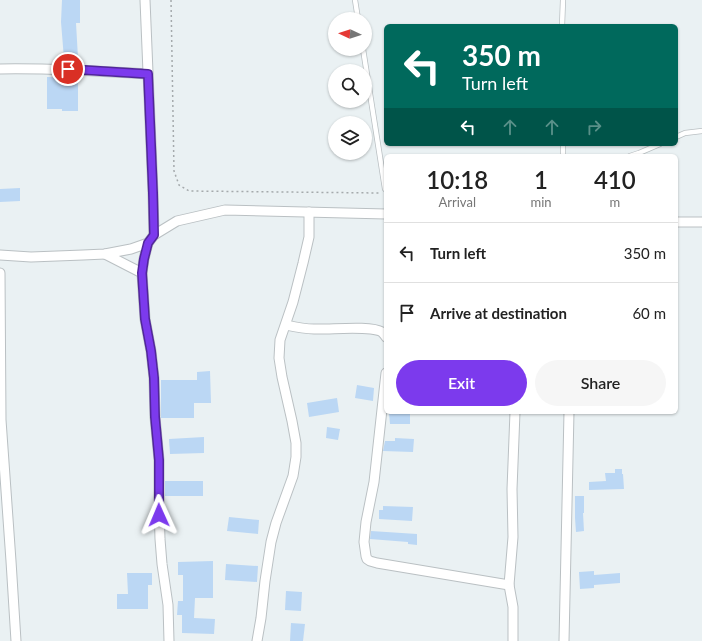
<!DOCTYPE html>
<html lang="en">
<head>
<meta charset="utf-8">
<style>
  body { margin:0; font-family:Lato,sans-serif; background:#f6f6f6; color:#222; height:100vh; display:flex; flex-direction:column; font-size:15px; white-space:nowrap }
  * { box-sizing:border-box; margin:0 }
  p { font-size:13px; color:#767676 }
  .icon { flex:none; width:22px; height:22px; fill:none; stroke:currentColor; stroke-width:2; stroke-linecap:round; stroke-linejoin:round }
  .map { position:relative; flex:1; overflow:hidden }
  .sheet { position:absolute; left:384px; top:154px; width:294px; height:260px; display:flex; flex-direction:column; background:#fff; border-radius:6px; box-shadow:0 1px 3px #0004 }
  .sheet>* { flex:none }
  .hud { position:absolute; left:384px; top:24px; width:294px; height:122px; border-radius:6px; box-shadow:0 1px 3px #0004; background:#00695c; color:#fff; overflow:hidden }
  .needle { width:26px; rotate:274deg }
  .buttons { position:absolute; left:328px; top:12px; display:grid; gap:8px }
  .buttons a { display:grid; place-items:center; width:44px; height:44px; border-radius:50%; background:#fff; box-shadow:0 1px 3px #0004; font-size:20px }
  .pin { position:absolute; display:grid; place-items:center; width:34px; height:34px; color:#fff; margin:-17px; border:2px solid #fff; border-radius:50%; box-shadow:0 1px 4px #0007 }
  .me { position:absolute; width:44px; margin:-22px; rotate:359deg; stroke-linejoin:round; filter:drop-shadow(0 0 3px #0008) }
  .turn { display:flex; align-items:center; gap:14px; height:84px; padding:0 12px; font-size:18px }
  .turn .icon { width:52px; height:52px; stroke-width:2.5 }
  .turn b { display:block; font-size:28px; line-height:34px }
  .lanes { display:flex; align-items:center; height:38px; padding:0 12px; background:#0003; justify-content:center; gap:20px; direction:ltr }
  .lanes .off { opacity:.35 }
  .eta { display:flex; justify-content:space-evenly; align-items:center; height:68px; text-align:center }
  .eta b { font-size:24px; font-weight:600; line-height:28px }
  .cta { display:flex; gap:8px; margin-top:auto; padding:8px 12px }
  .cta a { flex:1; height:46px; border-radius:24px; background:#7c3aed; color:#fff; font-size:16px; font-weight:600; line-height:46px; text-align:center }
  .cta a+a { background:#f6f6f6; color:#222 }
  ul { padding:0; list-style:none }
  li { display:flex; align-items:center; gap:12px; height:60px; padding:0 12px; border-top:1px solid #e0e0e0 }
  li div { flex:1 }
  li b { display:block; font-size:15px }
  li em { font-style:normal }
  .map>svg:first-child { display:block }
  .building { fill:#bbd7f4 }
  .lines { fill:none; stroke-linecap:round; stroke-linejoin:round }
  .service-casing { stroke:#bac0c3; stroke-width:6 }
  .minor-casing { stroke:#bac0c3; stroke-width:11 }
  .path { stroke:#a5aaac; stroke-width:1.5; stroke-dasharray:2 3; stroke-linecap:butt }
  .service { stroke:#fff; stroke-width:4.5 }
  .minor { stroke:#fff; stroke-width:9 }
  .route-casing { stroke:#51269a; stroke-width:10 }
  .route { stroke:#7c3aed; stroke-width:7 }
</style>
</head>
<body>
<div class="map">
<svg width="702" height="641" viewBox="0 0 702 641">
  <rect width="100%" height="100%" fill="#eaf1f3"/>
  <!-- building -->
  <g class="building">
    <path d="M62,0H80V23H76L78,58L64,59L61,22Z"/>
    <path d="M47,77L78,78V111H62V109H47Z"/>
    <path d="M20,188V201L0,202V189Z"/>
    <path d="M210,371L211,403H194V418H161V380H197V372Z"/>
    <path d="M357,385L374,388L373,401L355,398Z"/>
    <path d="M337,398L339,412L309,417L307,403Z"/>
    <path d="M389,413H410V424H390Z"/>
    <path d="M327,427L340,429L338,440L326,438Z"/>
    <path d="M204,437V453L170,454L169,439Z"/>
    <path d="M395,438L414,439L413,452L383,451L385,441H395Z"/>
    <path d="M615,469H622V474H623L624,489L589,490V482L606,481L605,473H615Z"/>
    <rect x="165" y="481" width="38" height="15"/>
    <path d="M575,496H584V513H583L584,531L576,532L575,518Z"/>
    <path d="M383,506L413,507L412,521L379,519V510H383Z"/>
    <path d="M229,517L259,520L258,534L227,531Z"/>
    <path d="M371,531L417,534V545L408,544V542L370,539Z"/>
    <path d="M213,561V598H195L194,618L215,619L214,634L182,633V615H177L178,601H183V575H178V562Z"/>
    <path d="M226,564L258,566L257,582L225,580Z"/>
    <path d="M594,571V575L620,573V583L594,585V588L580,589L579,572Z"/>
    <path d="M127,573H152V585H148V609H117V594H128Z"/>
    <path d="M286,591L302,592L301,611L285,610Z"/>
    <path d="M291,623L305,624L303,641H290Z"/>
  </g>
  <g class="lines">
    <!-- service casing -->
    <g class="service-casing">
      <g id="service">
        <path d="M355,0L358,19"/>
        <path d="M562,26L563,0"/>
        <path d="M363,49L385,189L386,190"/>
        <path d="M676,137L685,133L702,131"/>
        <path d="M563,144V156"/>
        <path d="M630,156L639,153L660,144"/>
      </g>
    </g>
    <!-- minor casing -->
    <g class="minor-casing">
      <g id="minor">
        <path d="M145,0L153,193L154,235"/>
        <path d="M0,69C49,68 99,71 148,74"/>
        <path d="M676,222H702"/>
        <path d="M148,243L144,259L142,273L145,319L151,351L154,378L155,417L159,460V502L160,539L162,564L168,605L169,641"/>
        <path d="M105,254L142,273"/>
        <path d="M0,255L31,257L83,255L105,254L131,249L148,243L154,235L177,221L225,210L386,214"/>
        <path d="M0,273L1,420L11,561L16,641"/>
        <path d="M286,325C295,327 304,329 314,329C329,330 370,325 382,332C383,333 385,335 386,337"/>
        <path d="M386,373L374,482L366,522L364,542L366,556L367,559L370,561L377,563L509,585"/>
        <path d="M257,641L261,618L265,581L271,542L276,523L293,476L296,457V443L292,421L282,377L279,358L280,340L293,302L303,263L309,237V212"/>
        <path d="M513,641V607L509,585L513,537L512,489L515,412"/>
        <path d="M564,641L569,412"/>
      </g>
    </g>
    <!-- path -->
    <path class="path" d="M171,0L174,171L179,185L189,191L380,193"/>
    <!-- service -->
    <use href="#service" class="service"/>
    <!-- minor -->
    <use href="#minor" class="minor"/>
  </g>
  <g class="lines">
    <!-- route casing -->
    <g class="route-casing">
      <path id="route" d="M68,69L148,74L153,193L154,235L148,243L144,259L142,273L145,319L151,351L154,378L155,417L159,460V515"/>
    </g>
    <!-- route -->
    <use href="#route" class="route"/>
  </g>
</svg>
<div class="buttons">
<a><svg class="needle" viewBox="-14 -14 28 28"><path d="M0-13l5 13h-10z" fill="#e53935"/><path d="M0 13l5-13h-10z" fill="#767676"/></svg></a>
<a><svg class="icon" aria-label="search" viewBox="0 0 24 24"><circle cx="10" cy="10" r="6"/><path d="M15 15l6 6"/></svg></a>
<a><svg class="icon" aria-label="layers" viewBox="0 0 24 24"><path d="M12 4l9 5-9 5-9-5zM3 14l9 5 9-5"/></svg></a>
</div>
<div class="pin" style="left:68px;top:69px;background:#d93025"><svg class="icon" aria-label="arrive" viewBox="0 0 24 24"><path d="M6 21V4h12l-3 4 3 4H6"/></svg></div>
<svg class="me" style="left:159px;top:515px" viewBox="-20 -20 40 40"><path d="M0-17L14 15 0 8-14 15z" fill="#7c3aed" stroke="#fff" stroke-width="4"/></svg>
<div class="hud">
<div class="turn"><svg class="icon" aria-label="left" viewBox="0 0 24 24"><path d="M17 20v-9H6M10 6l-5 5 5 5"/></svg><div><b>350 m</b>Turn left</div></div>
<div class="lanes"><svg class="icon" aria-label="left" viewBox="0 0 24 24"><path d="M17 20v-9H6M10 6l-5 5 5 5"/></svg><svg class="icon off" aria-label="ahead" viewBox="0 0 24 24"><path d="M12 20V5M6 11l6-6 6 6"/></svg><svg class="icon off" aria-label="ahead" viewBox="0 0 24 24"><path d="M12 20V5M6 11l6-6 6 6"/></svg><svg class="icon off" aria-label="right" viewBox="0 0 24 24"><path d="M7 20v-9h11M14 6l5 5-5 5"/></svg></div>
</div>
<section class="sheet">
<div class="eta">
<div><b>10:18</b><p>Arrival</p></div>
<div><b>1</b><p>min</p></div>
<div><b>410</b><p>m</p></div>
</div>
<ul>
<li><svg class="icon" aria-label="left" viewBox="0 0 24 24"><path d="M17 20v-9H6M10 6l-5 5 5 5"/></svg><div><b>Turn left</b></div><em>350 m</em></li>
<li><svg class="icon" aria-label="arrive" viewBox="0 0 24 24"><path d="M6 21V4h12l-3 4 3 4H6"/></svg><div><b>Arrive at destination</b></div><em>60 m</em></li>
</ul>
<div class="cta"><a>Exit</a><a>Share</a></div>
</section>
</div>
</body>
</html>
